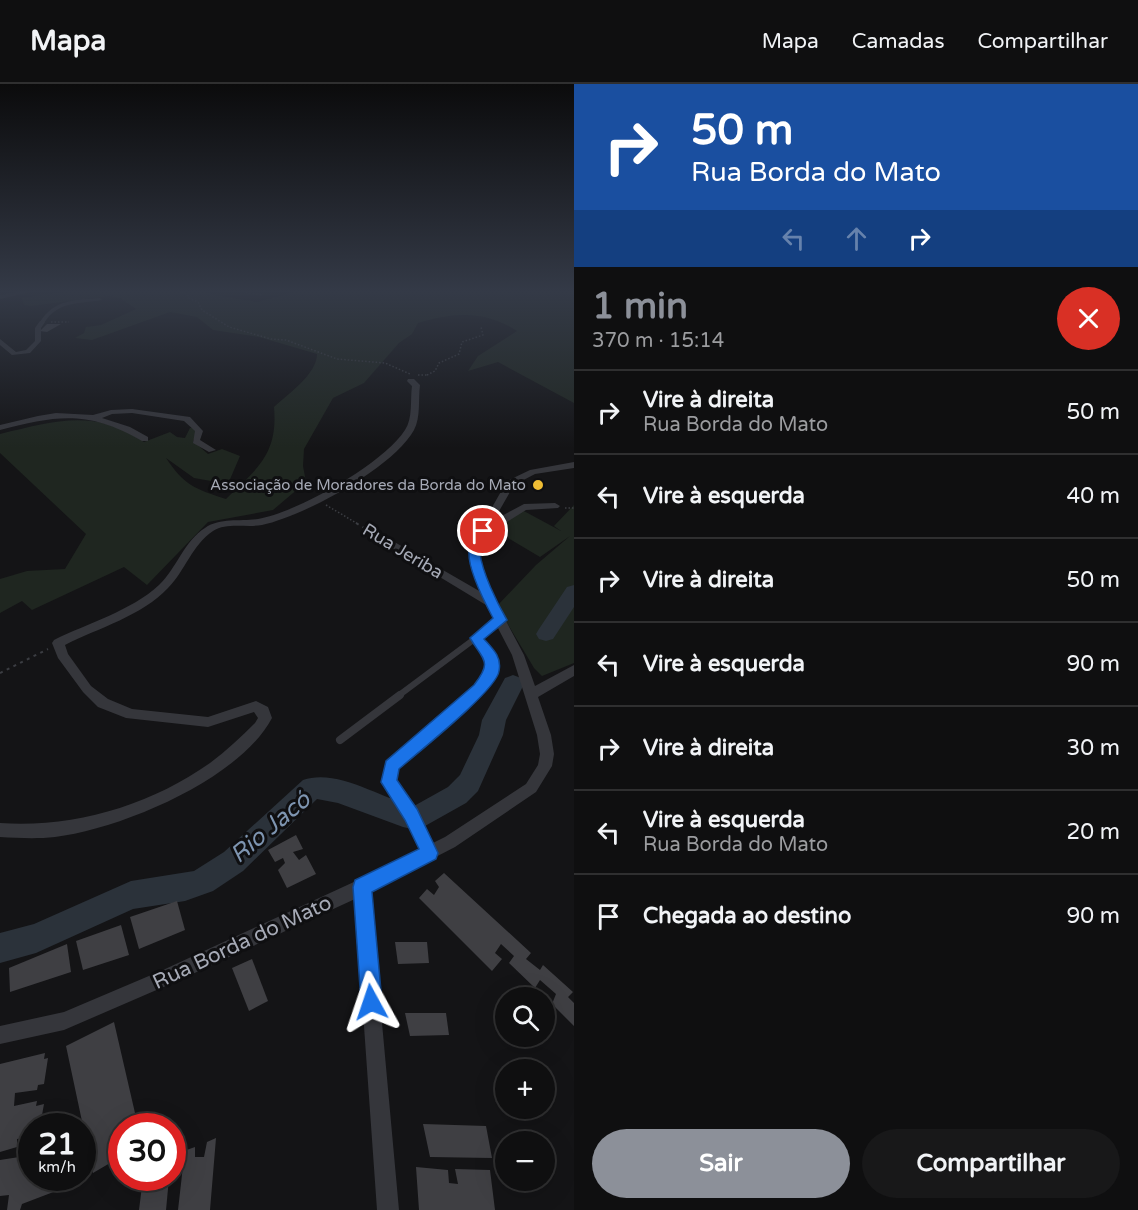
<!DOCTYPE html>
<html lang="pt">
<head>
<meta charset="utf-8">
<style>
  body { margin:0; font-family:"Varela Round",sans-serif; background:#181819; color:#f1f3f6; height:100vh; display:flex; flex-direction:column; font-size:22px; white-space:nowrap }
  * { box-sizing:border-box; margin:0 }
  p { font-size:20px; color:#9b9c9f }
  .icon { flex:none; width:33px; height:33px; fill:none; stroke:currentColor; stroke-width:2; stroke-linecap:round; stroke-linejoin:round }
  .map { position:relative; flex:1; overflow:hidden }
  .sheet { display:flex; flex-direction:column; background:#0f0f10; width:564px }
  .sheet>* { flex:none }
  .hud { background:#1a4fa0; color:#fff; overflow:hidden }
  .fabs { position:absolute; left:495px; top:903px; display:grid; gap:12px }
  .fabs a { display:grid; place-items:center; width:60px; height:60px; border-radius:50%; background:#0f0f10; box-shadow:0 6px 24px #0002,0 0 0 2px #2f2f30; font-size:30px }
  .speed { position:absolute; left:18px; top:1029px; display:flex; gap:12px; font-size:30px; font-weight:700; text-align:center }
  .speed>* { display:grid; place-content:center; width:78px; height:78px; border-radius:50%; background:#0f0f10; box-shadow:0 6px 24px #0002,0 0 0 2px #2f2f30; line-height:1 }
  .speed small { font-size:15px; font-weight:400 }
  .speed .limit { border:9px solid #d22; background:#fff; color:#111 }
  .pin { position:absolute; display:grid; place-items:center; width:51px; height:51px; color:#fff; margin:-26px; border:3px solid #fff; border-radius:50%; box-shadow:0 2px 6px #0007 }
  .me { position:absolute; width:66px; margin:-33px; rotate:355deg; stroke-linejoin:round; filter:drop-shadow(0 0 4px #0008) }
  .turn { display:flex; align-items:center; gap:21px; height:126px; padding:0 18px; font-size:27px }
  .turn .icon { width:78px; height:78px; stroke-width:2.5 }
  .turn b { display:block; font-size:42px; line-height:51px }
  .lanes { display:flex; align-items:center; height:57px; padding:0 18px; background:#0003; justify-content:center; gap:30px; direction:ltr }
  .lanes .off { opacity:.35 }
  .round { display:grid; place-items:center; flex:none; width:63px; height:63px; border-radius:32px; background:#181819 }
  .headline { display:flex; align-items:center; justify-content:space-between; height:102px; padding:0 18px }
  h1 { font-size:36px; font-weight:700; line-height:45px; color:#8c9099 }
  .action { display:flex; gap:12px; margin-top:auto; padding:12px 18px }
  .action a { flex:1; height:69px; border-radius:36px; background:#8c9099; color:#fff; font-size:24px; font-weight:700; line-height:69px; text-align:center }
  .action a+a { background:#181819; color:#f1f3f6 }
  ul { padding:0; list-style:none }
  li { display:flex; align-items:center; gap:18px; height:84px; padding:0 18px; border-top:2px solid #2f2f30 }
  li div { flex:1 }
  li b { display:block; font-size:22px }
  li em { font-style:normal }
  header { display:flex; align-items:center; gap:36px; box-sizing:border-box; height:84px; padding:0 30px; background:#0f0f10; border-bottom:2px solid #2f2f30 }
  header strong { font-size:28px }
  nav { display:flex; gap:33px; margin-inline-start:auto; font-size:21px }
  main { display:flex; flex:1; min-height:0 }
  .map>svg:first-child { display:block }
  .green { fill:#1f2620 }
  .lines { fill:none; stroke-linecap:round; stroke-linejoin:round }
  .river { fill:#2b323a; fill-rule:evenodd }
  .building { fill:#3f3f43 }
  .path-far1 { stroke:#3b3d42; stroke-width:1.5; stroke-dasharray:1.5 2; stroke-linecap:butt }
  .path { stroke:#3b3d42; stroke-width:2; stroke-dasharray:3 4.5; stroke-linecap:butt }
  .service-far1 { stroke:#35363b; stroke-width:6 }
  .service { stroke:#35363b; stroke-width:8 }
  .pedestrian { fill:#35363b; fill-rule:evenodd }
  .minor { fill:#35363b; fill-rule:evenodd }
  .route { fill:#1a73e8; stroke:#114b97; stroke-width:1.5 }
  .poi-dot { fill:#efbd34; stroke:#0f0f11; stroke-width:2 }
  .labels { text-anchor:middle; stroke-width:6; stroke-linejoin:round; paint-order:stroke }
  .far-poi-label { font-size:15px; fill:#a6aab6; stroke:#0f0f11; text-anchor:end }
  .street-label { font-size:18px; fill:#a6aab6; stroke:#0f0f11 }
  .near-street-label { font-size:21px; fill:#a6aab6; stroke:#0f0f11 }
  .near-water-label { font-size:24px; font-style:italic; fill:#7e95b1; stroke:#0f0f11 }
</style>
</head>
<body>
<header>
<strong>Mapa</strong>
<nav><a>Mapa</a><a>Camadas</a><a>Compartilhar</a></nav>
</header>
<main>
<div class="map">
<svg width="574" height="1126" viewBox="0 0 574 1126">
  <rect width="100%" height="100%" fill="#141416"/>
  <!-- green -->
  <g class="green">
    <path d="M76,206H203L214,211L257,218L302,206H574V319L498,278L468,287L478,272L517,247C485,226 454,228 418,239L412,250L399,259L364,299L333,314L304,365L303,382L306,398L273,426L208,438L147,501L124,483L32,526L22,517L0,529V495L27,487L65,485L86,450L0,369V350C55,337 94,324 144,358L170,348L177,353L185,354L190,344H195L196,351L193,357L208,370L222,365L240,372L228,400L194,394L166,374C184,401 195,405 226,415C258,384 278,370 274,323C288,310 317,290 317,270L259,253L213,246L197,233L170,228L92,256L75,254L84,249L86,243L101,241L136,225L120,214L109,212L31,222L24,221L22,214Z"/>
    <path d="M574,421V579L542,592L534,584L497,522L536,481L570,452L540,473L493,445L522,426L561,447L554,442Z"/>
  </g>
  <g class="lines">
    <!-- river -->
    <g class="river">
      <path d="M574,501V523L553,555L546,557L539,555L536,550L539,545L567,503Z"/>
      <path d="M513,591L521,594L524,600L506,636L503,651L478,707L466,719L425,742L416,746L403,743L338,719L317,715L243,787L213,807L185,817L133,825L36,869L0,879V849L34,840L131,797L194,787L224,768L303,696C337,684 380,714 414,722L448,703L460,691L479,651L482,636L505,594Z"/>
    </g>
  </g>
  <!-- building -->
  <g class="building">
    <path d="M47,240H61L47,248L40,247Z"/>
    <path d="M296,751L303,765L293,768L299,776L306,771L316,790L287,804L278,786L285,779L283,774L275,778L268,766Z"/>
    <path d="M444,789L531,869L526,875L540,886L543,881L573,908L568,913L574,919V942L552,920L556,910L540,896L535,904L509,879L514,872L501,860L495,869L502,875L492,887L419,814L427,805L434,811L439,803L435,797Z"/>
    <path d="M177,817L185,846L139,865L130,833Z"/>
    <path d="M121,841L129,871L83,886L76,857Z"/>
    <path d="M395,858H427L429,879L398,880Z"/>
    <path d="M67,860L71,888L10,908L9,884Z"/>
    <path d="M252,875L268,917L249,927L232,884Z"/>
    <path d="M405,929H446L449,951L410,952Z"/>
    <path d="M114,938L138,1042H122V1072L93,1089L66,962Z"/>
    <path d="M45,969L44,975L48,974L44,1000L38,1001L37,1006L15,1009L14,1022L37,1017L36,1022L44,1020L40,1042H32V1053L17,1055V1063L0,1068V980Z"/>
    <path d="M423,1040L486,1042L492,1074L430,1073Z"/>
    <path d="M216,1054L210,1126H178L183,1082L175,1084L178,1069L195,1063V1073H204L207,1058Z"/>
    <path d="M32,1071V1094H76L77,1099L22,1120L20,1126H7L9,1111L0,1112V1076Z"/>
    <path d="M416,1083L448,1086L449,1099L458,1100L455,1085L490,1086L495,1126H419Z"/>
    <path d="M143,1094H169L166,1126H139Z"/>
  </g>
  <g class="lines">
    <!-- path-far1 -->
    <g class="path-far1">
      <path d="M172,206L188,210V214L198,218L202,226L229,243L271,255L286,256L337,275L385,279L410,290"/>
      <path d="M232,206L262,211"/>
      <path d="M51,238H69"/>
      <path d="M418,291H427"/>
      <path d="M427,291L435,287L439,279L459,270L462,258L483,251L481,243"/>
      <path d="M326,421L358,440"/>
      <path d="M565,424H574"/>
    </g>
    <!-- path -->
    <g class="path">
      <path d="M356,439L381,454"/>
      <path d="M0,589L48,565"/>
    </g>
    <!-- service-far1 -->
    <g class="service-far1">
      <path d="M398,612L500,536"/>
      <path d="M472,612L492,586L490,572L476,554"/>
    </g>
    <!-- service -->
    <g class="service">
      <path d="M340,656L400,611"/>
      <path d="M429,768L411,730L389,697L392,681L473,611"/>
    </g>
    <!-- pedestrian -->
    <path class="pedestrian" d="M100,214L102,216C78,220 58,217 44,239L40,238C54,215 76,216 100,214Z"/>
    <!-- minor -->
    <g class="minor">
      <path d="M27,206H39L0,215V211Z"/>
      <path d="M40,237L45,238L41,244V257L30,269L12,271L0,261V255L16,268L26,266L35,257V244Z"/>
      <path d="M408,295H414L420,301C418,315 421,333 414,346C393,384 304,432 262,441C246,444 227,438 213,447C192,461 185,487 168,504C142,532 98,544 65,561L68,570L91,602L108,615L132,625L208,633L256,617L268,623L272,634C240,695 121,745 55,753C37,755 18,754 0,753V739C74,744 149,722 210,679C226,667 241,653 255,639L258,634L254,628L208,643L126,634L98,623L83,608L58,574L52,559L54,556C88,539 131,527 159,501C177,484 184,457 205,444C221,433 241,438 258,435C298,428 383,380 405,346C413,334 410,316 412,302L407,297Z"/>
      <path d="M132,325L190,333L203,347L200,356L216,366L209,368L193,359L195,347L184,337L132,329L112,330L102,334L130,343L148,353V357H142C89,326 57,331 0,346V341L38,332L56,329L93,331L111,326Z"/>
      <path d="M574,378V384L535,390L514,401L494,436L524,420L555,419L560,422L558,424L526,426L505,439L490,443L480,462L481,478L496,518L524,571L535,602L574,581V592L538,613L551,651L554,670L552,682L536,708L455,763L370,807L399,1126H377L355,815L175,898L64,946L0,960V942L64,928L163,886L356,797L445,753L526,700L538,681L540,670L537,651L512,571L486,521L382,458L383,456H391L481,508L471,478L470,462L507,397L530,386Z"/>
    </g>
  </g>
  <!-- sky -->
  <linearGradient id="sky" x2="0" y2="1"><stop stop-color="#0b0b0c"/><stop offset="0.57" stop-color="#343a47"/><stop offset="1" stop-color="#343a47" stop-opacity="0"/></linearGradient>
  <rect width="574" height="364" fill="url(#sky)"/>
  <!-- route -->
  <path class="route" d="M479,445L489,447C484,453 479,460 480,469C482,488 497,519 507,536L484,555C493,565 502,573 499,587C497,606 417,669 399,685L397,696L417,725L438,769L436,775L372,808L382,918L379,925L371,928L364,925L361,918L353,803L355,796L419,765L405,736L381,698L386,677L474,601C493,577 483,576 470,554L493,534C485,519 467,483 469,466C469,457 474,451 479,445Z"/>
  <!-- markers -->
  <circle class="poi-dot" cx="538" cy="401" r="6"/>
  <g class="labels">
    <!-- far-poi labels -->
    <g class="far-poi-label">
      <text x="526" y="406">Associação de Moradores da Borda do Mato</text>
    </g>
    <!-- street labels -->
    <g class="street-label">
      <text transform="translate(403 467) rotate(31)" y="6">Rua Jeriba</text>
    </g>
    <!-- near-street labels -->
    <g class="near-street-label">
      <text transform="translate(242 858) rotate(-25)" y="7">Rua Borda do Mato</text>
    </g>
    <!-- near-water labels -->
    <g class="near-water-label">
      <text transform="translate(270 743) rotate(-40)" y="8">Rio Jacó</text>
    </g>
  </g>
</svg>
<div class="fabs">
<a><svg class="icon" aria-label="search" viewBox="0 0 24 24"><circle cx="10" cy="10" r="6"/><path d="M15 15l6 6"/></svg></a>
<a>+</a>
<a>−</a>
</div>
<div class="speed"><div>21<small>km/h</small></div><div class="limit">30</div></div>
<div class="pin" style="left:483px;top:447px;background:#d93025"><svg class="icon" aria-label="arrive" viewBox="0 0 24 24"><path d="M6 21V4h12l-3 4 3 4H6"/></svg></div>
<svg class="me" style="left:371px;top:918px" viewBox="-20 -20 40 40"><path d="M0-17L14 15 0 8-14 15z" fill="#1a73e8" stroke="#fff" stroke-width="4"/></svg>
</div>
<section class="sheet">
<div class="hud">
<div class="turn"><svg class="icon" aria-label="right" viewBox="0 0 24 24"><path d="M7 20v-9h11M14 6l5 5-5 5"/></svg><div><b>50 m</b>Rua Borda do Mato</div></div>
<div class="lanes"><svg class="icon off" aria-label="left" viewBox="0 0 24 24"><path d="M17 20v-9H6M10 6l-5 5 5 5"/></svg><svg class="icon off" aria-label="ahead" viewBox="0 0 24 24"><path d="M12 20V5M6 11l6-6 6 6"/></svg><svg class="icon" aria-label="right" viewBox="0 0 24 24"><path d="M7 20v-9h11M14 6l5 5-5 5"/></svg></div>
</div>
<div class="headline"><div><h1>1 min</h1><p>370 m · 15:14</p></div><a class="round" style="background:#d93025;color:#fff"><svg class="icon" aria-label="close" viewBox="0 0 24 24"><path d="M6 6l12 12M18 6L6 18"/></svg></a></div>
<ul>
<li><svg class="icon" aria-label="right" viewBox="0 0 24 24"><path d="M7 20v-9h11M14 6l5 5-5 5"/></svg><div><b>Vire à direita</b><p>Rua Borda do Mato</p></div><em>50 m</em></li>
<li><svg class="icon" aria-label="left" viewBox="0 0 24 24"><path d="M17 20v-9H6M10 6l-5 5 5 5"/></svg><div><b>Vire à esquerda</b></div><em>40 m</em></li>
<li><svg class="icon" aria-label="right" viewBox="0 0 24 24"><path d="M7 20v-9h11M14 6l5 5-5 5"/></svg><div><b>Vire à direita</b></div><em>50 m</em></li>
<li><svg class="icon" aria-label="left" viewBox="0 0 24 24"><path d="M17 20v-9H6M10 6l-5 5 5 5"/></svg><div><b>Vire à esquerda</b></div><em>90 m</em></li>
<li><svg class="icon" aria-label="right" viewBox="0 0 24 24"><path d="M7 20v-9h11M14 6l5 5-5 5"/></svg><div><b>Vire à direita</b></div><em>30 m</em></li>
<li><svg class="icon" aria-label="left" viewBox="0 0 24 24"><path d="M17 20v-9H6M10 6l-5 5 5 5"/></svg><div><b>Vire à esquerda</b><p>Rua Borda do Mato</p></div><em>20 m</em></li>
<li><svg class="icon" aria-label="arrive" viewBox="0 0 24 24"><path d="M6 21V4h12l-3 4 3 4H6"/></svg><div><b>Chegada ao destino</b></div><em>90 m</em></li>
</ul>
<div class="action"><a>Sair</a><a>Compartilhar</a></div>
</section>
</main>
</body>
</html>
